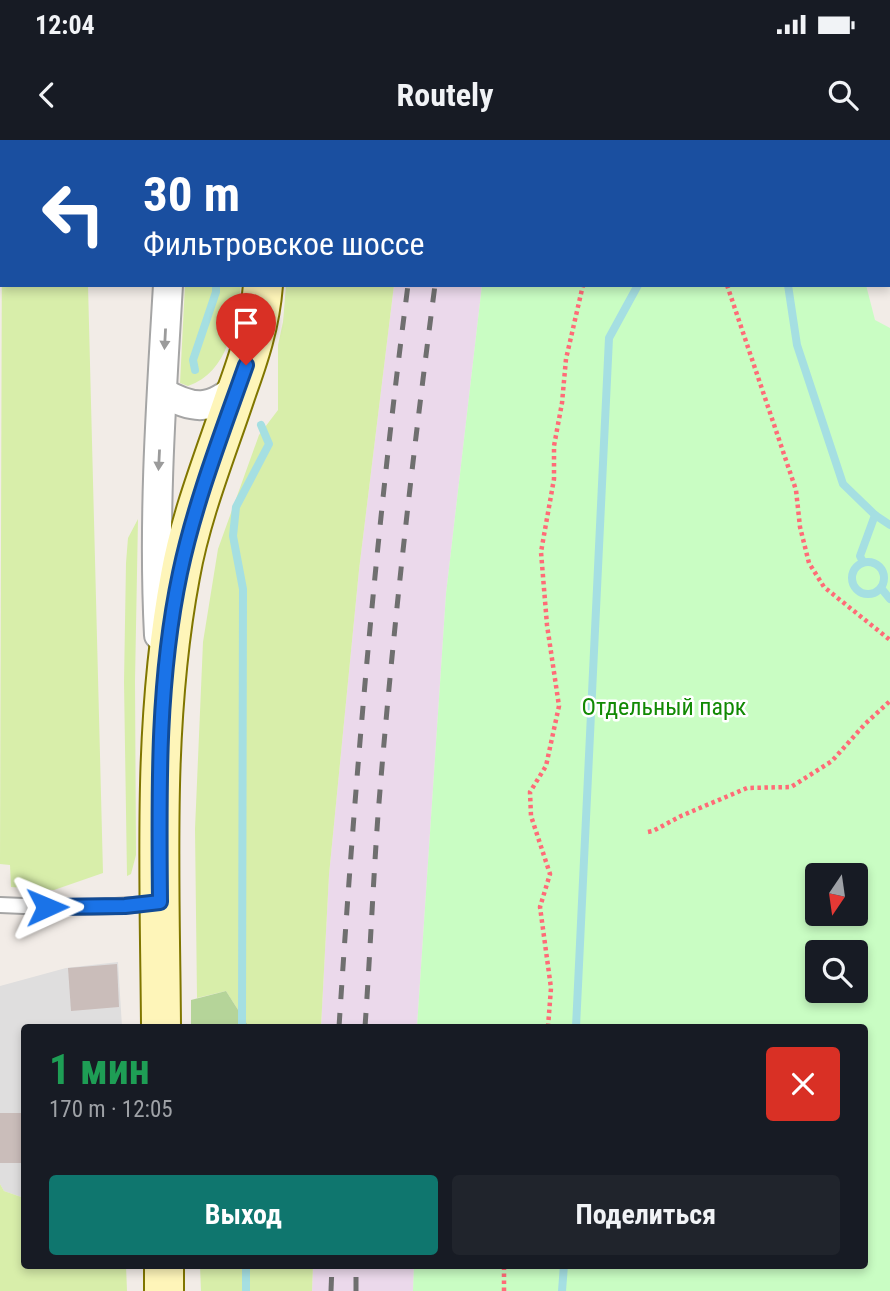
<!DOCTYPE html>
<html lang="ru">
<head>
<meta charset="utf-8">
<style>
  body { margin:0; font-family:"Roboto Condensed",sans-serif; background:#20242c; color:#f1f3f6; height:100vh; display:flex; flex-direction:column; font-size:26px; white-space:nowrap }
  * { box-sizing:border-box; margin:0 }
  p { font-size:23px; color:#9ea1a6 }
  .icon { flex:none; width:38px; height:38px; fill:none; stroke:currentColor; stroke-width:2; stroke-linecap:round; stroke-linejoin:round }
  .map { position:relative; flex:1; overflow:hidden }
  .drawer { position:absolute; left:21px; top:884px; width:847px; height:245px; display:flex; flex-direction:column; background:#171b24; border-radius:7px; box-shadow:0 4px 10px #0003 }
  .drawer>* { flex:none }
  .hud { position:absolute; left:0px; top:0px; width:891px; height:147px; box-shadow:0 4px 10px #0003; background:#1a4fa0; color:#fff; overflow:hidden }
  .needle { width:46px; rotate:193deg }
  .tools { position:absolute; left:805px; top:723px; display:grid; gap:14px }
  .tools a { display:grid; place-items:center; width:63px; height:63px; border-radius:7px; background:#171b24; box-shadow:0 4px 10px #0003; font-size:35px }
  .pin { position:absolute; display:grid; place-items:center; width:60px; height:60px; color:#fff; margin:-72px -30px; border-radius:50% 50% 50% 0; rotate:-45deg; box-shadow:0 0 7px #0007 }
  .pin .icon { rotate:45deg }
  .me { position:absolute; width:77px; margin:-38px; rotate:89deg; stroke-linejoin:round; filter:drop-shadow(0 0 5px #0008) }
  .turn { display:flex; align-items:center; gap:24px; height:147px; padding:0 28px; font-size:32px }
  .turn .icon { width:91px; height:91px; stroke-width:2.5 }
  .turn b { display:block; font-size:49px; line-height:60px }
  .round { display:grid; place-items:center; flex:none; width:74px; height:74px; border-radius:7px; background:#20242c }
  .summary { display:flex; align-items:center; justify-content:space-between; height:119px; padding:0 28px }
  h1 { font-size:42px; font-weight:700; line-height:52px; color:#1e9e55 }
  .action { display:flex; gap:14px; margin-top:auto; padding:14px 28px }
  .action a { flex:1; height:80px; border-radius:7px; background:#0f766e; color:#fff; font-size:28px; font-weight:700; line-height:80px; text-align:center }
  .action a+a { background:#20242c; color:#f1f3f6 }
  .status { display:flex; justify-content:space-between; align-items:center; height:49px; padding:0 35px; background:#171b24; direction:ltr }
  .status svg { height:19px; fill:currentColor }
  header { display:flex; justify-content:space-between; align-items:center; height:91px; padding:0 28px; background:#171b24; font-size:32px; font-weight:700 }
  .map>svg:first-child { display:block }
  .residential { fill:#dfdede }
  .industrial { fill:#ebd9eb }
  .grass { fill:#d8eeaa }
  .forest { fill:#b5d499 }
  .park { fill:#c9fdc3; fill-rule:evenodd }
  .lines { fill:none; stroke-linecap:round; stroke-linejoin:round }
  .stream { stroke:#a5dfe2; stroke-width:8 }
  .building { fill:#cabdba }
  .service-casing { stroke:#a5a5a5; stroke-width:18 }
  .minor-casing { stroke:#a5a5a5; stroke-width:32 }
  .secondary-casing { stroke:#807600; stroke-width:42 }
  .path { stroke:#ff6b77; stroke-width:4.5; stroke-dasharray:3.5 3.5; stroke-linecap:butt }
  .service { stroke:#fff; stroke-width:14 }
  .minor { stroke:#fff; stroke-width:28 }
  .secondary { stroke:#fef5b9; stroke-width:38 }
  .rail { stroke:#6f6f6f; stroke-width:5; stroke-dasharray:14 14; stroke-linecap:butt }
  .oneway { fill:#9b9b9b }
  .route-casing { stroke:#114b97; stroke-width:18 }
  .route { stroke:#1a73e8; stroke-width:12 }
  .labels { text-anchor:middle; stroke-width:5; stroke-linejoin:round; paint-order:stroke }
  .park-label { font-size:24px; fill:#128a04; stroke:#fff }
</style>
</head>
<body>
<div class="status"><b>12:04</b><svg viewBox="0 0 49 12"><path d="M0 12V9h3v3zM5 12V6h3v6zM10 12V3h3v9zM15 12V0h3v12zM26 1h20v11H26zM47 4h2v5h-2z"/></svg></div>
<header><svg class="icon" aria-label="back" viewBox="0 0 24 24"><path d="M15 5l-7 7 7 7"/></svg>Routely<svg class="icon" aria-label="search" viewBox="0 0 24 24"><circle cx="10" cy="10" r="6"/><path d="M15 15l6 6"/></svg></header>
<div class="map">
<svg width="890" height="1151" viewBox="0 0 890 1151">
  <rect width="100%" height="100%" fill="#f2ece7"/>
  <!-- residential -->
  <g class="residential">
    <path d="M0,0H135L2,2L0,87Z"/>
    <path d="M118,822L122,887H24V1058L4,1051L0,1044V846L66,828Z"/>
  </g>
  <!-- industrial -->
  <g class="industrial">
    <path d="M394,145H482L446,454L417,887H321L329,735L359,430Z"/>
    <path d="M313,1125H414L413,1151H312Z"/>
  </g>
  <!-- grass -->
  <g class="grass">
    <path d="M291,0H412L291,2Z"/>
    <path d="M2,86V145H88L103,733L54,750L11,747L10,725L0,724Z"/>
    <path d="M185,145H241C235,183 229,232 188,246L180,243Z"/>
    <path d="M286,145H394L359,430L329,735L321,887H249L226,851L197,858L195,689L203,502L218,409L259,295L278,270V205L283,182Z"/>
    <path d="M138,379L135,541L136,715L131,734L127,736L124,542L126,423L128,398Z"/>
    <path d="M0,1044L4,1051L24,1058V1125H126L127,1151H0Z"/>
    <path d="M200,1125H313L312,1151H201Z"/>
  </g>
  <!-- forest -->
  <path class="forest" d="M226,851L249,887H191V860Z"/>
  <!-- park -->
  <g class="park">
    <rect x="506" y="0" width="331" height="2"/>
    <path d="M482,145H866L875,180L890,188V1151H413L414,1125H864V887H417L446,454ZM817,735H856V774H817ZM817,812H856V850H817Z"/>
  </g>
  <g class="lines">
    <!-- stream -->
    <g class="stream">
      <path d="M755,0L756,2"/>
      <path d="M218,2V0"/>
      <path d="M788,145L797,205L843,344L875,375L890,385"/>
      <path d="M195,230L193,220L216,152V145"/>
      <circle cx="868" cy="438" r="16"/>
      <path d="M863,422L860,416L875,375"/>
      <path d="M881,448L890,459"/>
      <path d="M242,887L243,449L233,396L236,367L269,304L261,285"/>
      <path d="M576,887L609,198L638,145"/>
      <path d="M246,1125V1151"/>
      <path d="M562,1151L564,1125"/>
    </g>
  </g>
  <!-- building -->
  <g class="building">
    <path d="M117,824L119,867L71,871L68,828Z"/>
    <rect x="0" y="973" width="24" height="50"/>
  </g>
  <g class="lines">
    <!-- service casing -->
    <g class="service-casing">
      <path id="service" d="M0,765C53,768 106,768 159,763"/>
    </g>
    <!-- minor casing -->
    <g class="minor-casing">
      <g id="minor">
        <path d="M175,2V0"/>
        <path d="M162,252C193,270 211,271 238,246"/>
        <path d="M159,495C153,378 161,262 168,145"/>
      </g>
    </g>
    <!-- secondary casing -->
    <g class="secondary-casing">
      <g id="secondary">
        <path d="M264,0V2"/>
        <path d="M161,887C160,736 152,585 180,436C191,374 216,313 236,253C249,217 260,184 263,145"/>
        <path d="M164,1125V1151"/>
      </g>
    </g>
    <!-- path -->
    <g class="path">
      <path d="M676,0V2"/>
      <path d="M889,112H890"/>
      <path d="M727,145L796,350L800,387L809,423L824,447L890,500"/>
      <path d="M648,692L653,691L681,676L747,648L791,647L832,621L865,584L890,561"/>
      <path d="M548,887L551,848L540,767L550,734L531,676L530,652L546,626L559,566L547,485L541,412L554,339V306L562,263L566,219L583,145"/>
      <path d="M504,1151V1125"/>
    </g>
    <!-- service -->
    <use href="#service" class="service"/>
    <!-- minor -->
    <use href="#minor" class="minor"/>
    <!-- secondary -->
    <use href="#secondary" class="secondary"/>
    <!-- rail -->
    <g class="rail">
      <path d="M428,2V0"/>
      <path d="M456,2V0"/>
      <path d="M339,887C355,639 376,392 408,145"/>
      <path d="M365,887C370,816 373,745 378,675C392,498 412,321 435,145"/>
      <path d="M331,1151L332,1125"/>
      <path d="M356,1151V1125"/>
    </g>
  </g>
  <!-- one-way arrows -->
  <defs><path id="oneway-solid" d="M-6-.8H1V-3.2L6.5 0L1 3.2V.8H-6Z" transform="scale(1.75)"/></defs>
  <g class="oneway">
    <use href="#oneway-solid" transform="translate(165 199) rotate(93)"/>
    <use href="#oneway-solid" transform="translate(159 320) rotate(93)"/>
  </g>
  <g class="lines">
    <!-- route casing -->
    <g class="route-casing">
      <path id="route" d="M47,767L125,766L160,762C159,652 157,542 180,433C195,362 222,293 246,225"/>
    </g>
    <!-- route -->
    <use href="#route" class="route"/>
  </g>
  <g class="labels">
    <!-- park labels -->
    <g class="park-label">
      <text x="664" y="575">Отдельный парк</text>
    </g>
  </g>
</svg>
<div class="tools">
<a><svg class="needle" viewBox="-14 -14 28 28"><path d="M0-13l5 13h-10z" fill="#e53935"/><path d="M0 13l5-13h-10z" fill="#9ea1a6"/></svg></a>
<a><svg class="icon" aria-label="search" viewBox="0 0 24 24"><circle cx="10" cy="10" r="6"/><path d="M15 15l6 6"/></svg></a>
</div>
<div class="pin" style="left:246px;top:225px;background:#d93025"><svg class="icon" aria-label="arrive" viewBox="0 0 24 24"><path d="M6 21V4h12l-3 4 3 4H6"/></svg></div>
<svg class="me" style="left:47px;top:767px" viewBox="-20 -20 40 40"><path d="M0-17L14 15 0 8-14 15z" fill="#1a73e8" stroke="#fff" stroke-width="4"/></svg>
<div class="hud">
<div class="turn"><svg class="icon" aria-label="left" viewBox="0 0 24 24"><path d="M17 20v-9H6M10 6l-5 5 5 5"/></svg><div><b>30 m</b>Фильтровское шоссе</div></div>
</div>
<section class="drawer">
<div class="summary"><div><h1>1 мин</h1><p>170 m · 12:05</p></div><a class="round" style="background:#d93025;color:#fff"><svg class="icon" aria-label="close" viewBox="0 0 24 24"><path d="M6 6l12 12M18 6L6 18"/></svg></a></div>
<div class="action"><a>Выход</a><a>Поделиться</a></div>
</section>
</div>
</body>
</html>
